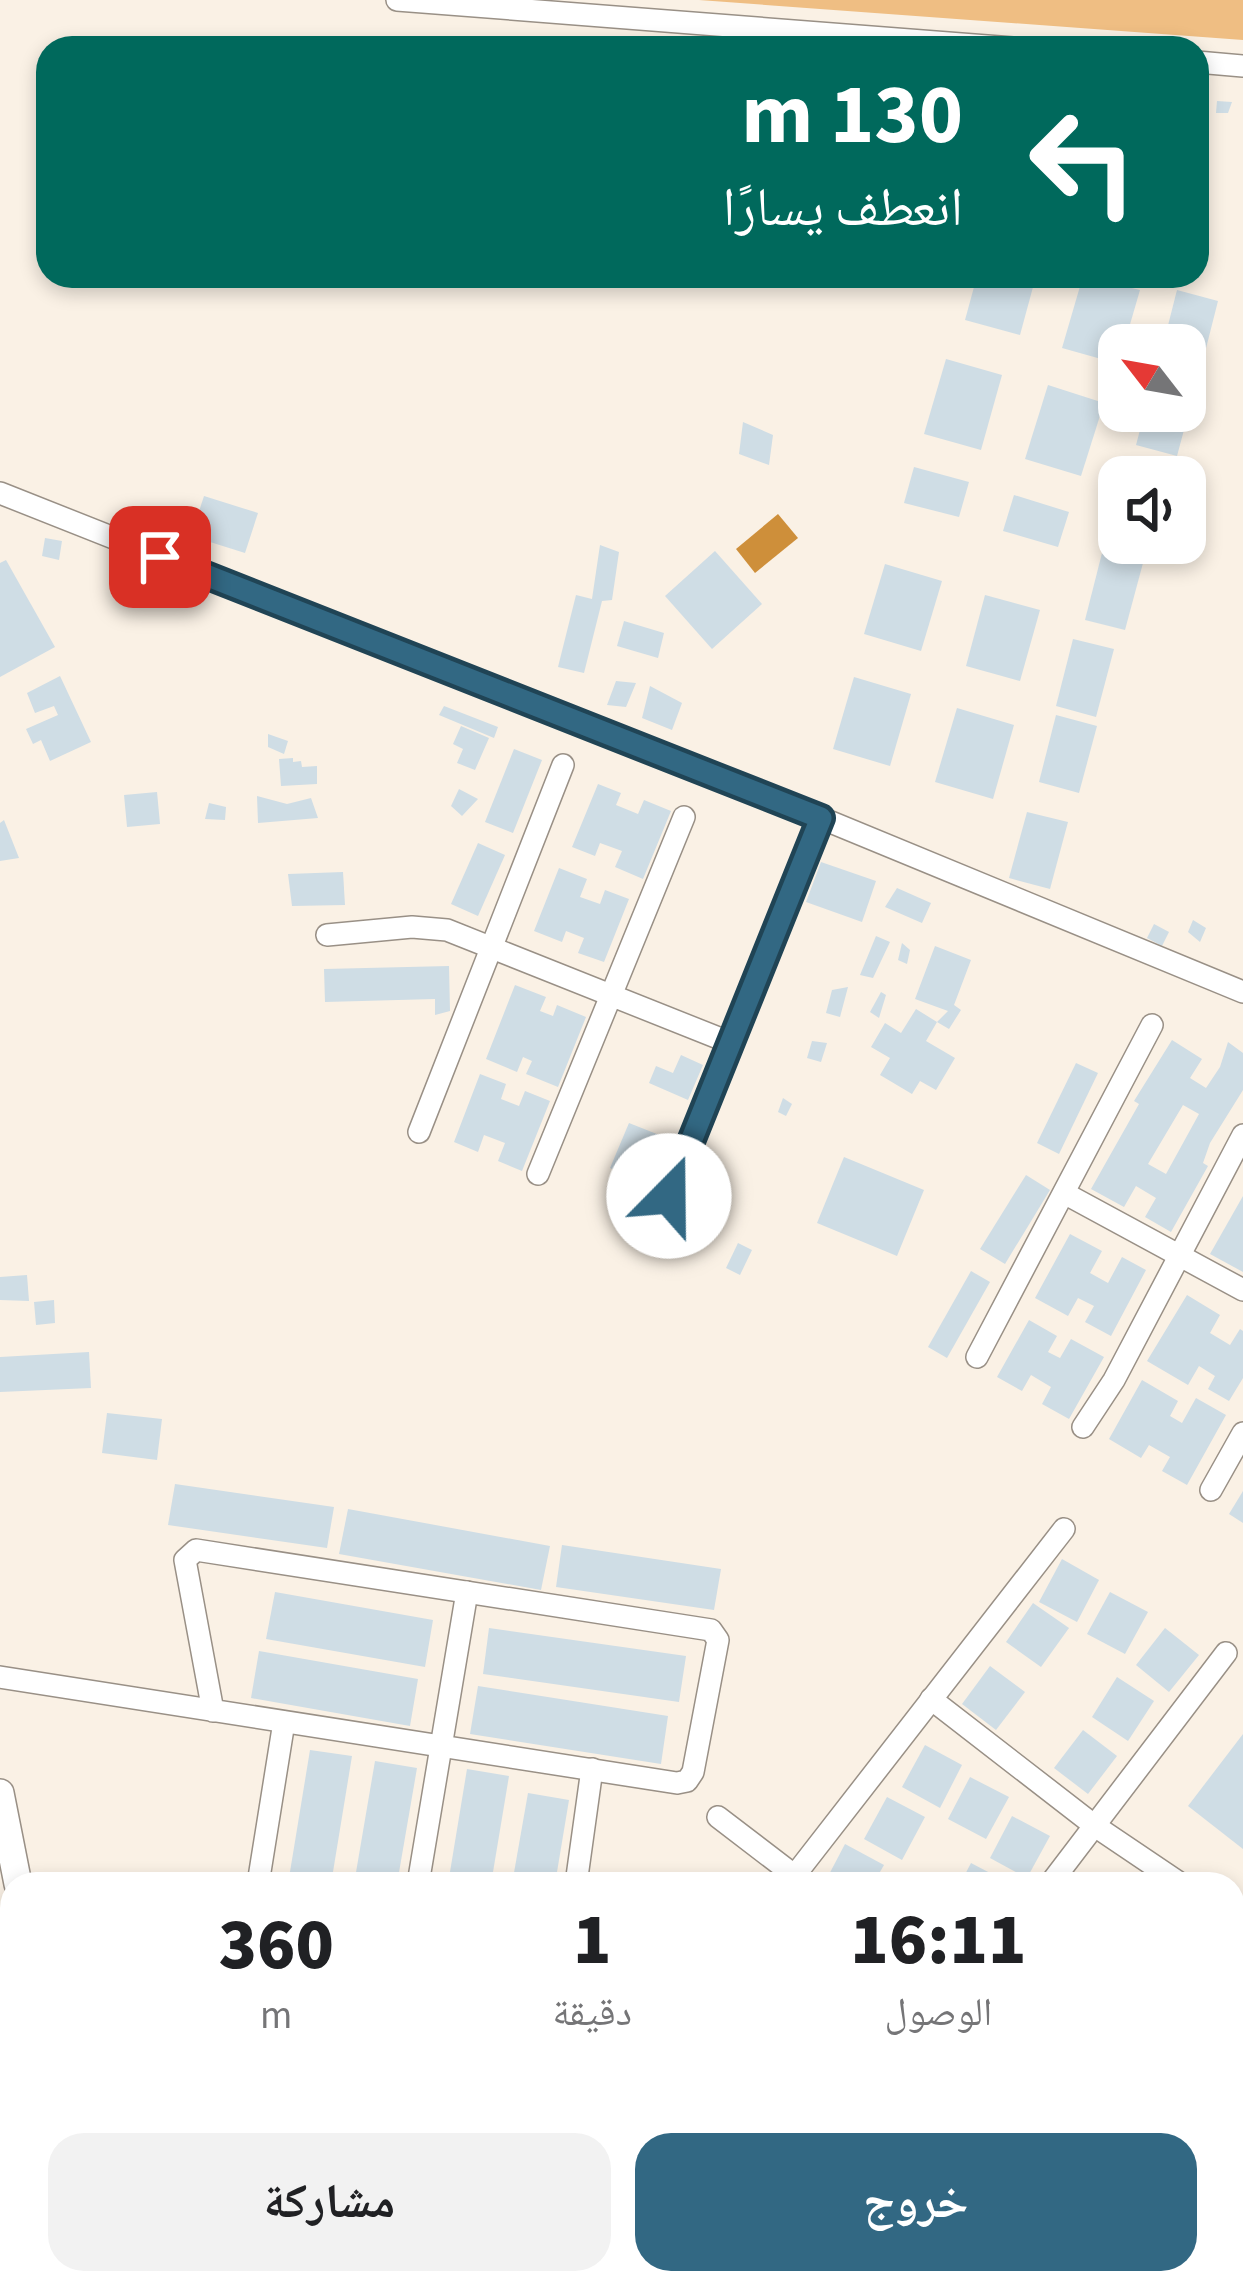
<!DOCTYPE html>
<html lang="ar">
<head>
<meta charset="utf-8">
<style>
  body { margin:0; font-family:"Source Sans 3","Noto Naskh Arabic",sans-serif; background:#f2f2f2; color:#202124; direction:rtl; height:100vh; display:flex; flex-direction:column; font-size:45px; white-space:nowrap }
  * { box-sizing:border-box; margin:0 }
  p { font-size:39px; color:#757577 }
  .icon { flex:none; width:66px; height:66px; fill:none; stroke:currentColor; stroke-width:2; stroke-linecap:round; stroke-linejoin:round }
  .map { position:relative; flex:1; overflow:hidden; direction:ltr }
  .panel { position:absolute; left:0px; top:1872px; width:1245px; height:423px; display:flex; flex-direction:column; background:#fff; border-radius:36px 36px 0 0; box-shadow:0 6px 18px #0003; direction:rtl }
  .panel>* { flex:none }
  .guide { position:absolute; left:36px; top:36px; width:1173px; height:252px; border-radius:36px; box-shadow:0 6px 18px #0003; direction:rtl; background:#00695c; color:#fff; overflow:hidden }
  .needle { width:78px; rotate:301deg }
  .fabs { position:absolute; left:1098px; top:324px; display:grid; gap:24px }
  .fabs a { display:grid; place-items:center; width:108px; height:108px; border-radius:24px; background:#fff; box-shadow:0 6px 18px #0003; font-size:60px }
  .pin { position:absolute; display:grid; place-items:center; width:102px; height:102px; color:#fff; margin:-51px; border-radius:24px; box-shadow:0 6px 18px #0006 }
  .me { position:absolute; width:132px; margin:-66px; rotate:22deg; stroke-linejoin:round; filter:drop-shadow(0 0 9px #0008) }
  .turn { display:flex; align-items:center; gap:42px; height:252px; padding:0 48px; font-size:54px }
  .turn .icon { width:156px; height:156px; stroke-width:2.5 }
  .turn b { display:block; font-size:84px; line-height:102px }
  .eta { display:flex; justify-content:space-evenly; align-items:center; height:204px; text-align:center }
  .eta b { font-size:72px; font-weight:800; line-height:84px }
  .primary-button { display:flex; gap:24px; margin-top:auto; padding:24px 48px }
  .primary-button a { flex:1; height:138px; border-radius:36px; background:#326883; color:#fff; font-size:48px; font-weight:800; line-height:138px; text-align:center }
  .primary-button a+a { background:#f2f2f2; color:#202124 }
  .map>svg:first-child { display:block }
  .green { fill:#efbe83 }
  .water { fill:#ce8f3a }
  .building { fill:#cfdde5; fill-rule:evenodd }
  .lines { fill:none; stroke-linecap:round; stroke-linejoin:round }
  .minor-casing { stroke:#999086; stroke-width:24 }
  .major-casing { stroke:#999086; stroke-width:30 }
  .minor { stroke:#fff; stroke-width:21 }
  .major { stroke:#fff; stroke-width:27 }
  .route-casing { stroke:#204455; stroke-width:30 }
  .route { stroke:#326883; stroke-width:21 }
</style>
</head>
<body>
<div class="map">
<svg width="1243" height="2294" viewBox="0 0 1243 2294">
  <rect width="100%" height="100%" fill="#faf1e5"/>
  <!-- green -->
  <path class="green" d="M699,0H1243V40Z"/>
  <!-- water -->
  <path class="water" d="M778,514L798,538L755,573L736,549Z"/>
  <!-- building -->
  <g class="building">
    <path d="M1217,101L1232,102L1228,113H1216Z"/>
    <path d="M977,276H1036L1020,335L965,320Z"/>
    <path d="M1083,276L1140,290L1124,345H1119V364L1062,348Z"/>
    <path d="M1177,290L1218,301L1201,368L1185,364V345H1163Z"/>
    <path d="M946,359L1002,375L981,450L924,434Z"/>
    <path d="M1048,385L1104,403L1081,476L1025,459Z"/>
    <path d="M1185,386L1195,389L1177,456L1136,445L1145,411H1185Z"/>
    <path d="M743,422L773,435L769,465L739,454Z"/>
    <path d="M1128,462L1168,472L1167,477H1124Z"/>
    <path d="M914,467L969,482L959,517L904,503Z"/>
    <path d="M1014,495L1069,512L1058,547L1003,531Z"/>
    <path d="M204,496L258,513L245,553L191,536Z"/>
    <path d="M1117,501H1119V531L1110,529Z"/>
    <path d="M45,538L62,541L59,560L42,556Z"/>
    <path d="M600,545L619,552L612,600L602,601L584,673L558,667L576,595L592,599Z"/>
    <path d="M715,551L762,604L712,649L665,596Z"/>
    <path d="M1102,553L1143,563L1125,630L1085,620Z"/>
    <path d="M6,560L55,647L0,677V563Z"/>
    <path d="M885,564L942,581L921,651L864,634Z"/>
    <path d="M985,595L1040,610L1020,681L966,666Z"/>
    <path d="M624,621L664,633L658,658L617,646Z"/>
    <path d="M1073,639L1114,649L1096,717L1056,706Z"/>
    <path d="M60,676L91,742L50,761L41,740L33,744L26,729L58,715L54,706L35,713L27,693Z"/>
    <path d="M854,677L911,694L890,766L833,749Z"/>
    <path d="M616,681L636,683L626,707L607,705Z"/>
    <path d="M650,686L682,703L672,730L642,718Z"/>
    <path d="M444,706L498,727L494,738L439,715Z"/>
    <path d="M957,708L1014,725L993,799L935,782Z"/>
    <path d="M1056,715L1097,726L1079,793L1039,782Z"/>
    <path d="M461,726L489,738L475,770L457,763L463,749L453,744Z"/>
    <path d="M268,734L288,741L284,754L268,747Z"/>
    <path d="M514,749L542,760L513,833L485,822Z"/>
    <path d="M293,758V762L301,761L302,767L317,766V784L281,786L279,759Z"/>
    <path d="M598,784L621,793L616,805L638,814L644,800L671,811L643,879L615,867L622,851L600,843L595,856L572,847Z"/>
    <path d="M459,789L478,799L462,816L451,806Z"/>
    <path d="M157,792L160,824L127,827L124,795Z"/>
    <path d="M257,796L287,804L311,798L318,818L258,823Z"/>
    <path d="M209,803L226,807L225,820L205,819Z"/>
    <path d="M1027,812L1068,822L1050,889L1009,878Z"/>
    <path d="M4,820L19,858L0,861V823Z"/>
    <path d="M478,843L505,855L478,916L451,904Z"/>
    <path d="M821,862L876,881L862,922L806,902Z"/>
    <path d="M559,868L587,879L580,897L600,904L605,890L629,899L604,962L578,953L584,938L566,931L562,942L534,931Z"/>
    <path d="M343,872L345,905L292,906L288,874Z"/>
    <path d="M897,888L931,903L922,923L885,907Z"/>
    <path d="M1193,920L1206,928L1200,942L1188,932Z"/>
    <path d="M1154,924L1169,932L1162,946L1147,938Z"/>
    <path d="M876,936L890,942L873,978L860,975Z"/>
    <path d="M902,943L910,950L907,964L898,960Z"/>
    <path d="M935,946L971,960L954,1005L961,1010L949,1029L937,1022L948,1011L915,999Z"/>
    <path d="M449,966L450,1011L435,1015V999L325,1002L324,969Z"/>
    <path d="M515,985L546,997L540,1011L553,1016L557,1005L586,1017L558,1087L526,1074L532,1061L523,1057L517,1072L486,1059Z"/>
    <path d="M848,987L840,1017L826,1013L832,990Z"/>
    <path d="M881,992L886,995L879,1018L870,1012Z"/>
    <path d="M916,1009L937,1022L926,1041L955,1058L936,1090L920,1081L912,1094L880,1075L890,1058L871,1047L885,1023L901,1033Z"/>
    <path d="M1172,1040L1202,1059L1190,1078L1206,1088L1220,1067L1228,1042L1243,1053V1090L1210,1143L1203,1163L1208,1166L1171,1232L1145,1217L1156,1198L1136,1186L1124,1207L1091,1189L1139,1104L1134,1101ZM1183,1105L1199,1114L1166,1174L1148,1164Z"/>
    <path d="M812,1041L827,1043L821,1062L807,1058Z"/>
    <path d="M681,1055L703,1065L688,1100L649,1083L656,1066L673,1073Z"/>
    <path d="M1076,1063L1098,1073L1059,1154L1037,1143Z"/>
    <path d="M480,1074L506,1084L501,1099L519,1106L525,1091L550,1101L522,1171L498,1161L505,1143L484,1135L478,1152L454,1142Z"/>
    <path d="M783,1098L792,1104L786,1116L778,1112Z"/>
    <path d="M629,1123L677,1142L659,1187L610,1168Z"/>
    <path d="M844,1157L924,1190L897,1256L817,1223Z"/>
    <path d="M1026,1175L1050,1190L1005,1264L980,1249Z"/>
    <path d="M1243,1196V1272L1210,1254Z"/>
    <path d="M1070,1234L1102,1251L1090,1273L1108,1283L1122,1257L1146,1270L1111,1336L1085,1322L1094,1306L1078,1298L1068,1316L1035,1298Z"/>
    <path d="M738,1243L752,1250L740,1275L726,1268Z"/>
    <path d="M971,1271L990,1282L947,1358L928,1347Z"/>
    <path d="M27,1275L29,1301L0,1300V1277Z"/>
    <path d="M1187,1295L1220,1315L1210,1333L1230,1345L1240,1329L1243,1331V1378L1229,1401L1208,1389L1215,1376L1199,1366L1188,1385L1147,1361Z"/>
    <path d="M54,1300L55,1323L36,1325L34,1302Z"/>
    <path d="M1029,1320L1057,1336L1048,1352L1060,1358L1071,1339L1104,1357L1069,1419L1042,1404L1051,1387L1031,1375L1022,1391L997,1377Z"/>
    <path d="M89,1352L91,1388L0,1392V1357Z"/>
    <path d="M1142,1380L1178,1401L1170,1416L1182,1423L1196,1398L1226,1415L1187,1485L1162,1471L1170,1457L1149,1445L1141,1458L1109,1439Z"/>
    <path d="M107,1413L162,1419L157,1460L102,1453Z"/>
    <path d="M175,1484L334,1507L327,1548L168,1525Z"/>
    <path d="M1243,1491V1523L1229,1514Z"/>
    <path d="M348,1509L550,1546L541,1590L339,1554Z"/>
    <path d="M562,1545L721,1569L714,1610L556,1587Z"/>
    <path d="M1062,1559L1099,1580L1077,1622L1039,1602Z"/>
    <path d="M275,1592L433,1620L425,1667L266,1639Z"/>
    <path d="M1110,1592L1148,1612L1125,1654L1087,1634Z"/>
    <path d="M1033,1603L1069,1628L1041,1667L1006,1642Z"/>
    <path d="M489,1628L686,1656L679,1702L483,1674Z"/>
    <path d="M1165,1628L1199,1655L1169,1692L1136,1665Z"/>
    <path d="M259,1651L418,1679L410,1726L251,1698Z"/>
    <path d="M990,1666L1025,1692L996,1730L962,1704Z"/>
    <path d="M1117,1677L1154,1701L1128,1741L1092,1717Z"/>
    <path d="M478,1686L668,1716L661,1764L470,1734Z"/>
    <path d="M1083,1730L1117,1756L1088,1794L1054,1768Z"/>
    <path d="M1243,1734V1849L1188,1806Z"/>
    <path d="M925,1745L962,1765L940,1808L902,1787Z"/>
    <path d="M310,1750L352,1756L331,1884H288Z"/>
    <path d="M375,1761L417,1768L397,1884H354Z"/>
    <path d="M467,1769L509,1776L491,1884H448Z"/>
    <path d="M970,1777L1009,1797L986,1839L948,1819Z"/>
    <path d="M528,1793L569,1800L555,1884H512Z"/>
    <path d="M887,1797L925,1817L902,1860L864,1839Z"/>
    <path d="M1012,1816L1050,1836L1027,1878L990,1858Z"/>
    <path d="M845,1844L884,1865L873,1884H824Z"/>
    <path d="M971,1863L1011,1884H960Z"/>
    <path d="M1092,1872L1114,1884H1086Z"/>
    <path d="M1243,2016V2044L1233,2039Z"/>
    <path d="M1233,2051L1243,2056V2090L1233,2109Z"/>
    <path d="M1243,2178V2204L1233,2196Z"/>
    <path d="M672,2283H715V2286L673,2291Z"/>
    <path d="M774,2283H822L817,2294H785L772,2287Z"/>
    <path d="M1033,2283H1042L1063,2294H1027Z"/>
  </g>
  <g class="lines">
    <!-- minor casing -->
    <g class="minor-casing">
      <g id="minor">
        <path d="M397,0L1013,48"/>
        <path d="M1197,62L1243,66"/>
        <path d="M0,493L821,818L1243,992"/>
        <path d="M327,935L412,927L447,930L731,1043"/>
        <path d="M419,1132L563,765"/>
        <path d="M538,1174L684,817"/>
        <path d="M1064,1193L1243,1290"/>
        <path d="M669,1196L821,818"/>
        <path d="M977,1357L1152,1025"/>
        <path d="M1083,1427L1114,1380L1243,1135"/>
        <path d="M1211,1490L1243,1433"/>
        <path d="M0,1677L677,1783L687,1781L693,1772L718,1640L711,1630L196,1550L185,1560L213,1711"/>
        <path d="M931,1699L1095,1826L1181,1884"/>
        <path d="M718,1817L803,1882"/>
        <path d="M258,1884L284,1722"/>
        <path d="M418,1884L467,1592"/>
        <path d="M576,1884L592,1769"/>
        <path d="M788,1884L1064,1529"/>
        <path d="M1050,1884L1226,1653"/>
        <path d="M1233,1918L1243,1925"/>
        <path d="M1233,1984L1243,1971"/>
        <path d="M0,2088L12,2091"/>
        <path d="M1233,2210L1243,2218"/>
        <path d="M316,2283L318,2294"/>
        <path d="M525,2283L527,2294"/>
        <path d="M654,2283L656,2294"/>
        <path d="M923,2283L937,2294"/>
        <path d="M736,2294L744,2283"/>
        <path d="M997,2294L1005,2283"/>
      </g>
    </g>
    <!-- major casing -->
    <g class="major-casing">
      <g id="major">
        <path d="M0,1793L18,1884"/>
        <path d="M94,2283L97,2294"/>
      </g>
    </g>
    <!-- minor -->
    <use href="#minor" class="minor"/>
    <!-- major -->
    <use href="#major" class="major"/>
  </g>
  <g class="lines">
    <!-- route casing -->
    <g class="route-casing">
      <path id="route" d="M160,557L821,818L669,1196"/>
    </g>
    <!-- route -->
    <use href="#route" class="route"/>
  </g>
</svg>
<div class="fabs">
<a><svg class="needle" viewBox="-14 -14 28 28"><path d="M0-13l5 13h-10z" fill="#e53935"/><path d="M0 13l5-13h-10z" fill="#757577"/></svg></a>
<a><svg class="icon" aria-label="sound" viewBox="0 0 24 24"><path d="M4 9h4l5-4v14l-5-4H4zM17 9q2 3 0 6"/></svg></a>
</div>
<div class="pin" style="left:160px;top:557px;background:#d93025"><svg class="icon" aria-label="arrive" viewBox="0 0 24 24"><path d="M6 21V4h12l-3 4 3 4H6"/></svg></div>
<svg class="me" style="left:669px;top:1196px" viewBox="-20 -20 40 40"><circle r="19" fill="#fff"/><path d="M0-13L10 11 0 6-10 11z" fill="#326883"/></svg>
<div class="guide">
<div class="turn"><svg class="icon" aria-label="left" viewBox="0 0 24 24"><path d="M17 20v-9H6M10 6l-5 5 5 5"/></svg><div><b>130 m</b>انعطف يسارًا</div></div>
</div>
<section class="panel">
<div class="eta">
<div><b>16:11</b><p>الوصول</p></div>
<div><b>1</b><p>دقيقة</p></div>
<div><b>360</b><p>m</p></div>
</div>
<div class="primary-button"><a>خروج</a><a>مشاركة</a></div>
</section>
</div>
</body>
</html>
